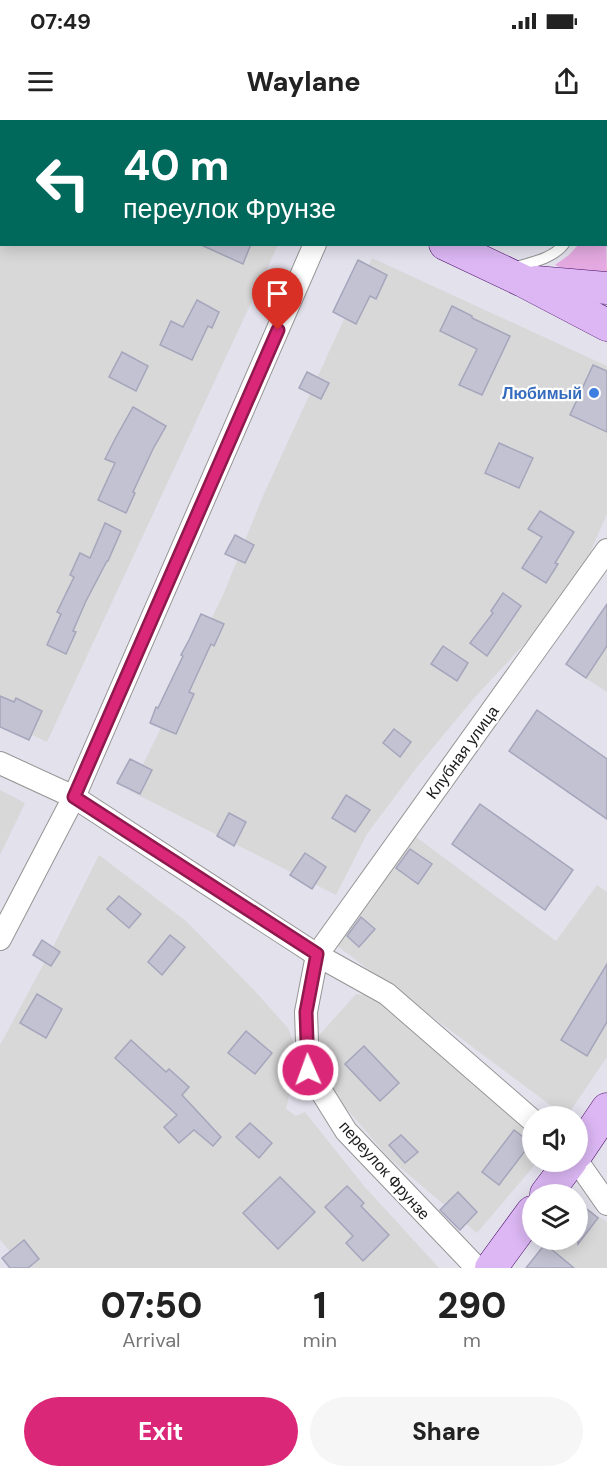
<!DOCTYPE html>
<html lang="en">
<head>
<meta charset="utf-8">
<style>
  body { margin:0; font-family:"DM Sans",sans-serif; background:#f6f6f6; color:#222; height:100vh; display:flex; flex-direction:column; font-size:22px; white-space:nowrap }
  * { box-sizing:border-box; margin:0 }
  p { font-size:20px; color:#767676 }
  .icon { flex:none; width:33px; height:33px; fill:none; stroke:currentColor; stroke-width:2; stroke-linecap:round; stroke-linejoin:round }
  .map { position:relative; height:1148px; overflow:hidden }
  .side { display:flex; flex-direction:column; background:#fff; flex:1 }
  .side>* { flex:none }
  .guide { position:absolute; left:0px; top:0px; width:608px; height:126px; box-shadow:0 3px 15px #0003; background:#00695c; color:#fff; overflow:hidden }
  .controls { position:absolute; left:522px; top:986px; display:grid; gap:12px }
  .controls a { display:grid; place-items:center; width:66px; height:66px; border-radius:50%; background:#fff; box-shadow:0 3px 15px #0003; font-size:30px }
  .pin { position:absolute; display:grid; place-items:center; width:51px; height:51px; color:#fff; margin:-62px -26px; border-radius:50% 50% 50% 0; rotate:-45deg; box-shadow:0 0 6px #0007 }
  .pin .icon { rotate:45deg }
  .me { position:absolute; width:66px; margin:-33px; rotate:358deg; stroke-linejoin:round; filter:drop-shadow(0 0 4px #0008) }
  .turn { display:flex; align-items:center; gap:21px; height:126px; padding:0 24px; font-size:27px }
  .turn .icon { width:78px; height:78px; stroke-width:2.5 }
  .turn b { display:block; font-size:42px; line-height:51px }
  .eta { display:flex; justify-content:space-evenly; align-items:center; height:102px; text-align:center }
  .eta b { font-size:36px; font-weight:800; line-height:42px }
  .primary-button { display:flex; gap:12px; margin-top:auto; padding:12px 24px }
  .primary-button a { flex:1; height:69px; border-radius:36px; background:#db2777; color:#fff; font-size:24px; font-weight:800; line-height:69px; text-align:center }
  .primary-button a+a { background:#f6f6f6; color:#222 }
  .status { display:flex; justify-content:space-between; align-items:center; height:42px; padding:0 30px; background:#fff; direction:ltr }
  .status svg { height:16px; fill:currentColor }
  header { display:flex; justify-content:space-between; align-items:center; height:78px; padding:0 24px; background:#fff; font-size:27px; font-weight:800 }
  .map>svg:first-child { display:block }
  .residential { fill:#d8d8d9 }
  .grass { fill:#e3a9e0 }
  .building { fill:#c2c2d2; stroke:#a5a5bc; stroke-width:1.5 }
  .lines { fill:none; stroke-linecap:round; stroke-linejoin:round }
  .service-casing { stroke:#959595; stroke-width:12 }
  .minor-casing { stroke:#959595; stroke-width:24 }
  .secondary-casing { stroke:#490c68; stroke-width:33 }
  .service { stroke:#fff; stroke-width:10 }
  .minor { stroke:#fff; stroke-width:22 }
  .secondary { stroke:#dcb7f4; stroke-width:32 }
  .route-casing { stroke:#8e194d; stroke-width:15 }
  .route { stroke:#db2777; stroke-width:10 }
  .shop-dot { fill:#3f7fe0; stroke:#fff; stroke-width:2 }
  .labels { text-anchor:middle; stroke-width:4.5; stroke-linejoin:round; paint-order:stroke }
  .shop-label { font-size:16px; font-weight:bold; fill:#366cbe; stroke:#fff; text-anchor:end }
  .street-label { font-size:16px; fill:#1b1b1b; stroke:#fff }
</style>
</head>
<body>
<div class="status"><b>07:49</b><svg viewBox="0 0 49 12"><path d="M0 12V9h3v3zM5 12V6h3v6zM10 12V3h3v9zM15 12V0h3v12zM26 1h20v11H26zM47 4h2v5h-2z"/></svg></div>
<header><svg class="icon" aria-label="menu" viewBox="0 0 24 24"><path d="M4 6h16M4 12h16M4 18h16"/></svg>Waylane<svg class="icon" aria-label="share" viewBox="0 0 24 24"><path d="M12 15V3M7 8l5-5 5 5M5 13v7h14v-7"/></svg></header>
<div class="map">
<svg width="607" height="1148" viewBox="0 0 607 1148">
  <rect width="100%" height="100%" fill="#e3e1ec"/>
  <!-- residential -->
  <g class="residential">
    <path d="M1,102L2,124L278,125L47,622L0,600V105Z"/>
    <path d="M372,138L607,246V394L589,435L556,490L475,577L417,647L367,714L336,775L130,671L183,563L203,516L223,475L263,376Z"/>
    <path d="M607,504V572L576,552Z"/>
    <path d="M0,670L25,683L0,735Z"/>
    <path d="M416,717L556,821L597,765L607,772V937L567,996H565L336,825Z"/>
    <path d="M99,735L186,801L254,870L288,908L304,949L290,972L286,989L296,996L305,992L364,1066L439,1148H24L0,1120V925L56,821Z"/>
    <path d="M356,874L384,878L532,1010V1041H538L477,1113L388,1037L315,952L313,922Z"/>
    <path d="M585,1087L607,1102V1148H543L564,1119H578V1099Z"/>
  </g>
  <!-- grass -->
  <path class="grass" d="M606,105L607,160L579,155L555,145L569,135L578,125L606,124Z"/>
  <!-- building -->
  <g class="building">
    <path d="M199,124H251L243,144Z"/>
    <path d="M358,140L387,155L376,179L370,176L356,204L333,192Z"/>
    <path d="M197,180L219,192L212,208L208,206L192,240L160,225L171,201L183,207Z"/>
    <path d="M452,186L472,196V198L510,216L482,275L459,265L477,229L440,211Z"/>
    <path d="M122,232L148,246L136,271L109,257Z"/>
    <path d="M593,245L607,251V312L570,295Z"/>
    <path d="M307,252L329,263L321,279L299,268Z"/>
    <path d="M133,287L166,306L153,329L133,372L135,373L126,393L98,380L115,343L105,339L115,319Z"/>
    <path d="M499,323L533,338L519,368L485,353Z"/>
    <path d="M540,391L574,412L555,443L558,444L546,463L522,448L542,417L528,409Z"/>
    <path d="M105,403L121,411L108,441H107L86,481L73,511L76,512L66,534L47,525L61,494L57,492L74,457L70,455L80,433L90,438Z"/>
    <path d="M235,415L254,425L245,443L225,434Z"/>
    <path d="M503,473L521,486L487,536L470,523L493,493L491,491Z"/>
    <path d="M607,484V526L586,558L566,544Z"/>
    <path d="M201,494L224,504L214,526L211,524L189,572L194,574L176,614L150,603L156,587L158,588L183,536L181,535L189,520Z"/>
    <path d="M443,526L468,543L457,561L431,544Z"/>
    <path d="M0,576L14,582L16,578L42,591L29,620L0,607Z"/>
    <path d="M537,590L607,639V699L509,631Z"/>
    <path d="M394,609L411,622L400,637L383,623Z"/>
    <path d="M130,639L152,650L140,674L117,663Z"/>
    <path d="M346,675L370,690L355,712L332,698Z"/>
    <path d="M480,684L573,750L545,790L452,724Z"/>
    <path d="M229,693L246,702L234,726L217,716Z"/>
    <path d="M410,729L432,744L418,764L396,748Z"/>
    <path d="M305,733L326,747L312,769L290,755Z"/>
    <path d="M119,776L141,794L129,808L107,789Z"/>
    <path d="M361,797L375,809L359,827L347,816Z"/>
    <path d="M170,815L185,827L162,855L148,842Z"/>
    <path d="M42,820L60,832L51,846L33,835Z"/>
    <path d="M607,844V902L587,936L561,920Z"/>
    <path d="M37,874L62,889L46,918L20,903Z"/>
    <path d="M246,911L272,933L255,954L228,933Z"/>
    <path d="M131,920L166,952L169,949L189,967L182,975L221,1017L213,1026L194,1010L179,1023L164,1007L177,995L115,938Z"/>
    <path d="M364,926L399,963L380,981L345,944Z"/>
    <path d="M250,1003L272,1023L259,1038L236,1017Z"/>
    <path d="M514,1010L531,1023L499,1065L482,1052Z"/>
    <path d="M401,1015L418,1032L405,1043L389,1025Z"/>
    <path d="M280,1057L315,1092L278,1129L243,1093Z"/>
    <path d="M347,1066L364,1083L361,1086L389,1115L363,1141L346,1123L353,1116L325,1087Z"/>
    <path d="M458,1072L477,1092L460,1110L440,1090Z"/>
    <path d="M578,1082L598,1098L578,1124Z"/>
    <path d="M24,1120L39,1139L28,1148H10L2,1138Z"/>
    <path d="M545,1124L574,1148H526Z"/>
  </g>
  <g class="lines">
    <!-- service casing -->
    <g class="service-casing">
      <g id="service">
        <path d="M509,0V2"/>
        <path d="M606,8L607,6"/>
        <path d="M513,148C529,143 553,139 564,124"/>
      </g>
    </g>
    <!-- minor casing -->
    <g class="minor-casing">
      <g id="minor">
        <path d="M532,0L534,2"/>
        <path d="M0,13L2,9"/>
        <path d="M606,74L607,75"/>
        <path d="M0,643L74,677L317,835L387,874L532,1000"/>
        <path d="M0,819L74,677L315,124"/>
        <path d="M577,1041L607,1084"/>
        <path d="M477,1148L346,1011L308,950L306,892L317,835L607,430"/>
      </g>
    </g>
    <!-- secondary casing -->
    <g class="secondary-casing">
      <g id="secondary">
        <path d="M175,0L179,2"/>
        <path d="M445,124L523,161L607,205"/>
        <path d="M536,162L607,168"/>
        <path d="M578,1032L607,989"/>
        <path d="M546,1074L571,1041"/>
        <path d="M491,1148L532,1092"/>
      </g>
    </g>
    <!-- service -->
    <use href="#service" class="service"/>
    <!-- minor -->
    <use href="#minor" class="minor"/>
    <!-- secondary -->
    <use href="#secondary" class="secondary"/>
  </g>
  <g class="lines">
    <!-- route casing -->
    <g class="route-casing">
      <path id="route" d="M278,210L74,677L317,834L306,892L308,950"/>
    </g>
    <!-- route -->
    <use href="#route" class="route"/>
  </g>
  <!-- markers -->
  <circle class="shop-dot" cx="594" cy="273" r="6"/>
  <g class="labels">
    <!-- shop labels -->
    <g class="shop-label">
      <text x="582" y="279">Любимый</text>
    </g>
    <!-- street labels -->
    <g class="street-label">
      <text transform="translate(462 632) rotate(-54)" y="6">Клубная улица</text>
      <text transform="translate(385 1050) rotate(48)" y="6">переулок Фрунзе</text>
    </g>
  </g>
</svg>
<div class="controls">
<a><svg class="icon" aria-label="sound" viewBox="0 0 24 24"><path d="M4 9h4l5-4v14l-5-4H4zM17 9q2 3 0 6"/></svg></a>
<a><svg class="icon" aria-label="layers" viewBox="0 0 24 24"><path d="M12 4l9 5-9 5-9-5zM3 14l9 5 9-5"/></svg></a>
</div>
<div class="pin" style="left:278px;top:210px;background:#d93025"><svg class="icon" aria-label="arrive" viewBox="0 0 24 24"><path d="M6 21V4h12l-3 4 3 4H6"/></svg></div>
<svg class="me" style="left:308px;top:950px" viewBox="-20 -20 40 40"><circle r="17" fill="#db2777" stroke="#fff" stroke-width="3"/><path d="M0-11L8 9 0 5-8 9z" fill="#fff"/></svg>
<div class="guide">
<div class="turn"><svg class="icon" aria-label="left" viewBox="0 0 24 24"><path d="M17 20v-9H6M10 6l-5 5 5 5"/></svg><div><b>40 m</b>переулок Фрунзе</div></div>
</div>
</div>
<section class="side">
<div class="eta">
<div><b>07:50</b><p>Arrival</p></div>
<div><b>1</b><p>min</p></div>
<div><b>290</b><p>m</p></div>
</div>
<div class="primary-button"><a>Exit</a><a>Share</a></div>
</section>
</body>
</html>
